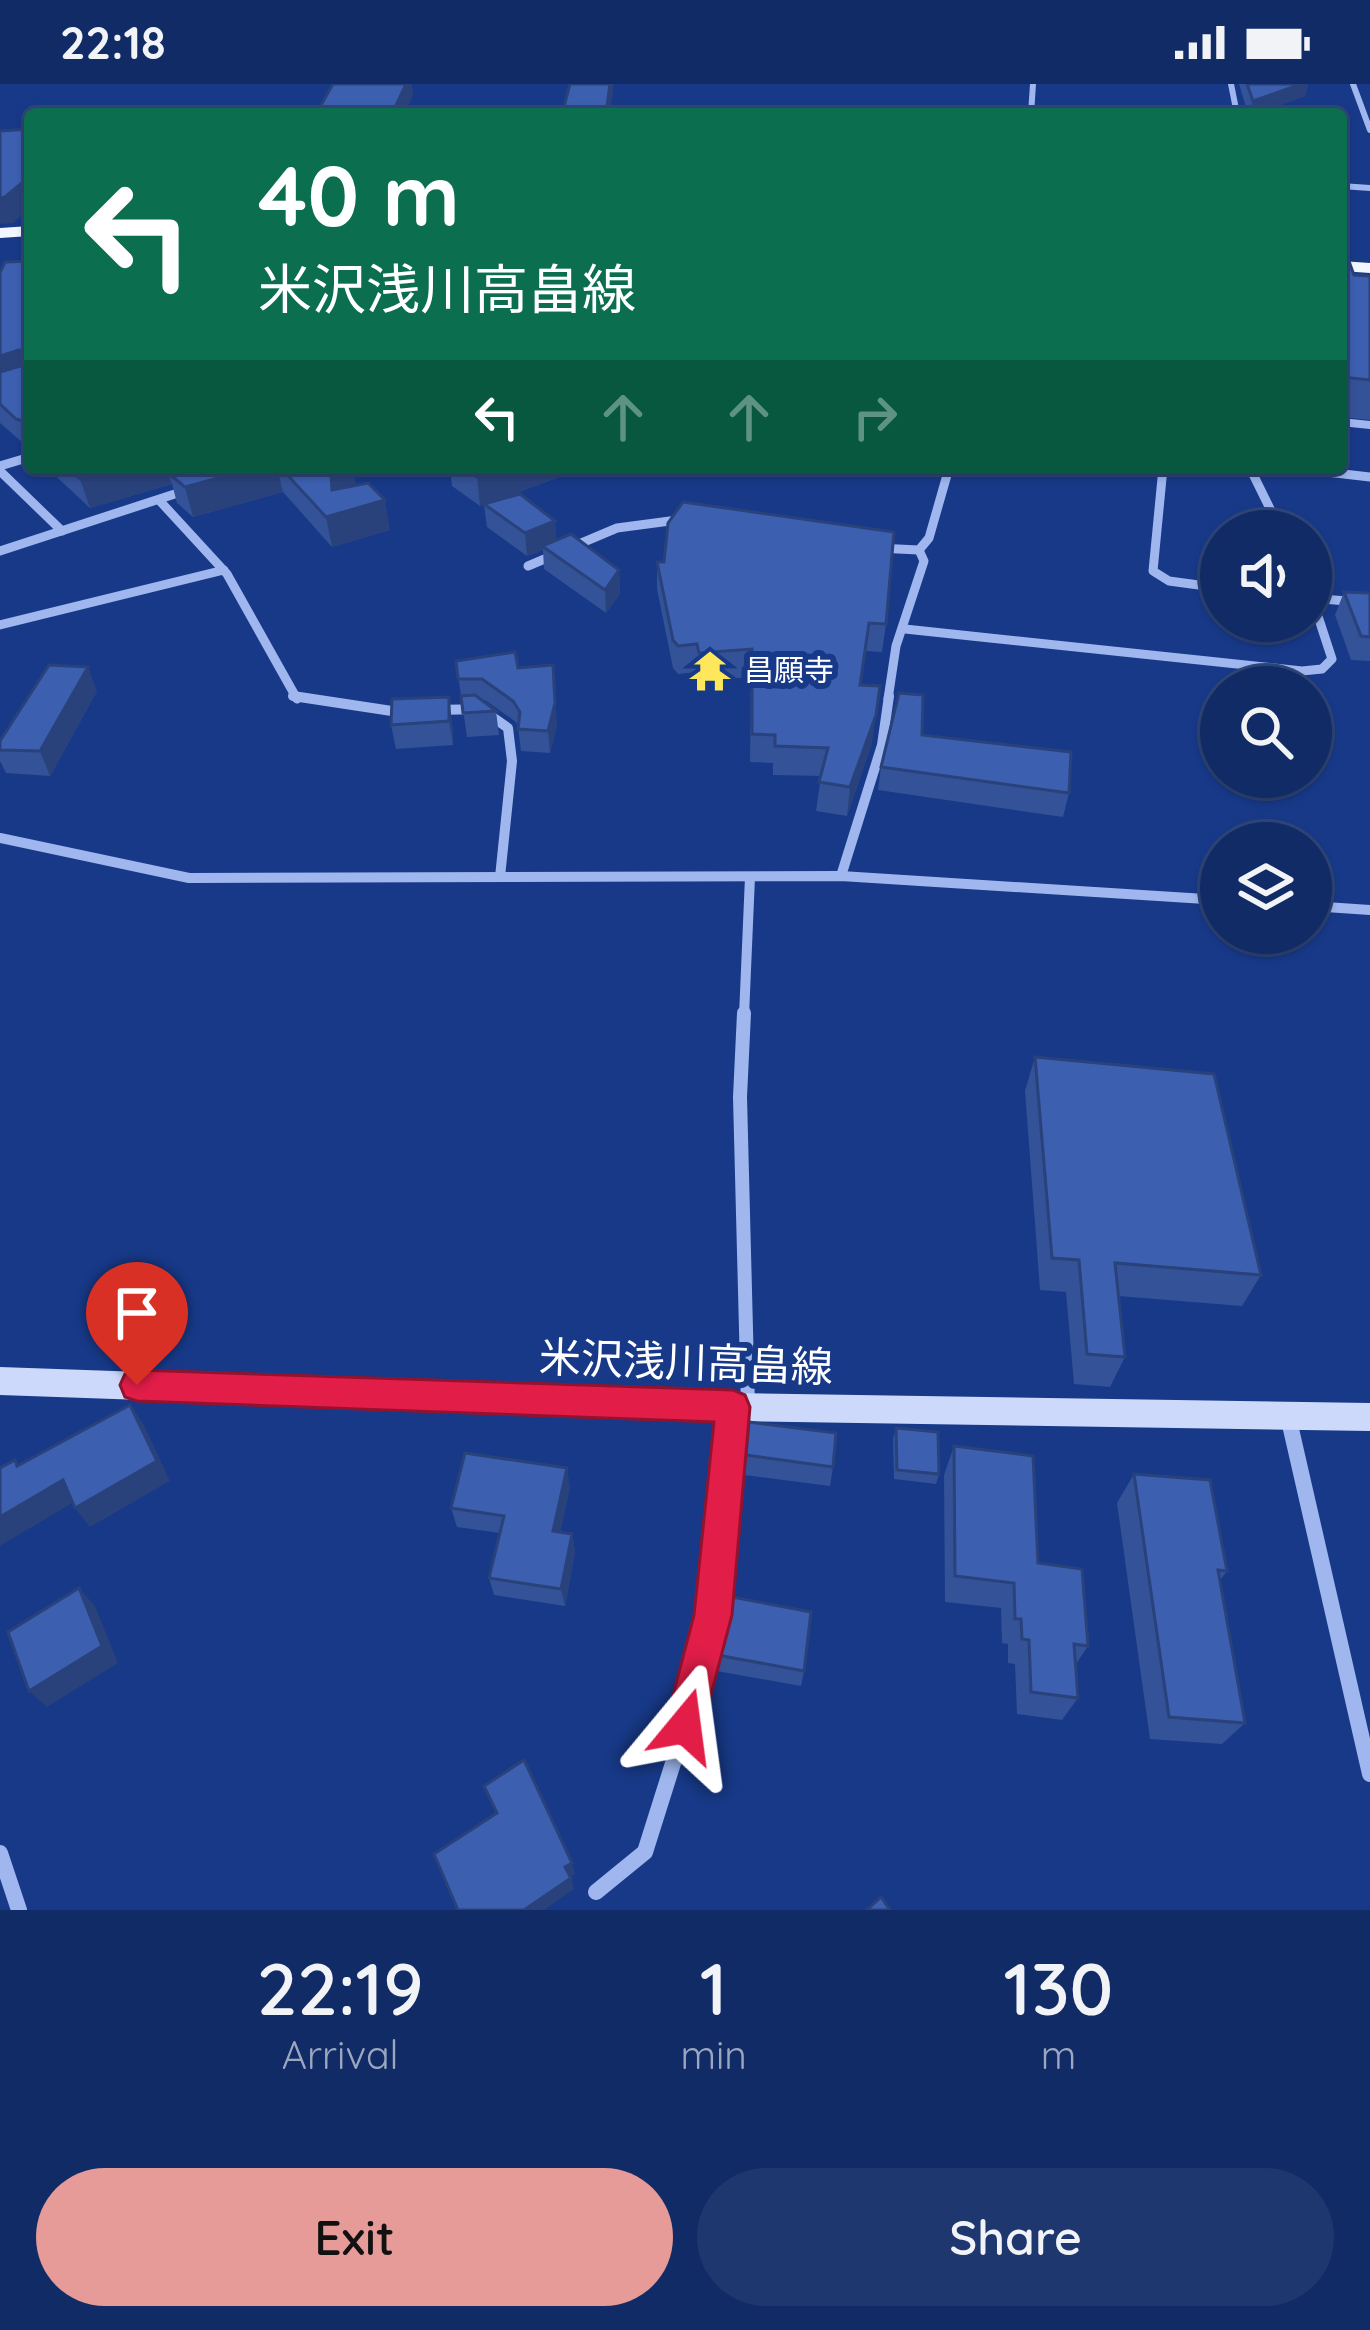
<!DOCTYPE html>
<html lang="en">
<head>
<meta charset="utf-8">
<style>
  body { margin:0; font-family:Quicksand,"Noto Sans JP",sans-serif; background:#1e376f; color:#f1f3f6; height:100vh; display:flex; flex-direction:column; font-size:45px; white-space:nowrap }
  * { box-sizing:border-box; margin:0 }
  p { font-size:39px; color:#9ca7bf }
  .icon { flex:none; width:66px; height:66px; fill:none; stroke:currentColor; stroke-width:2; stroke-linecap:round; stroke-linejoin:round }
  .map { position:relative; height:1826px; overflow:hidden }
  .drawer { display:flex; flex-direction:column; background:#112b66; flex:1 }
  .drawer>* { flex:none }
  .hud { position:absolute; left:24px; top:24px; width:1323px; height:366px; border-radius:12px; box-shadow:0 3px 9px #0004,0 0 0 3px #30477a; background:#0b6e4f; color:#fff; overflow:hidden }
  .controls { position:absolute; left:1200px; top:426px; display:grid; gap:24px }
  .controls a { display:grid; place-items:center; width:132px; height:132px; border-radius:50%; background:#112b66; box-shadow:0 3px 9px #0004,0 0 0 3px #30477a; font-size:60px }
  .pin { position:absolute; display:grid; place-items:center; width:102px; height:102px; color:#fff; margin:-123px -51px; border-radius:50% 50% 50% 0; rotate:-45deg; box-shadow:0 0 12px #0007 }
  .pin .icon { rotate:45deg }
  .me { position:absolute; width:132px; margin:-66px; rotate:16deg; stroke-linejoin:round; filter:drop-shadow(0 0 9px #0008) }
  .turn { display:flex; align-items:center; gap:42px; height:252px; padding:0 36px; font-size:54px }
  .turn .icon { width:156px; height:156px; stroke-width:2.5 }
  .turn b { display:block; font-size:84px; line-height:102px }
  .lanes { display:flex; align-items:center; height:114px; padding:0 36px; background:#0003; justify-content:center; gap:60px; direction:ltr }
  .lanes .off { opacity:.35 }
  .eta { display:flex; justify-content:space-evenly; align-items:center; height:204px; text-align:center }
  .eta b { font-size:72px; font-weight:600; line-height:84px }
  .cta { display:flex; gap:24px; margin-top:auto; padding:24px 36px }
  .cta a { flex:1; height:138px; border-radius:72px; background:#e69b98; color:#111; font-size:48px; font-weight:600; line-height:138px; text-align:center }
  .cta a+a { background:#1e376f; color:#f1f3f6 }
  .status { display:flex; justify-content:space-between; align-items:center; height:84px; padding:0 60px; background:#112b66; direction:ltr }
  .status svg { height:33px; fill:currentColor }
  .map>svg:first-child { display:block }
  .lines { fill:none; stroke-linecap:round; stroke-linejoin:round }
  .minor-far5 { stroke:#9fb7ee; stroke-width:6 }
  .minor-far4 { stroke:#9fb7ee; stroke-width:8 }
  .minor-far3 { stroke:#9fb7ee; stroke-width:9 }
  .minor-far2 { stroke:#9fb7ee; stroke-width:10 }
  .minor-far1 { stroke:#9fb7ee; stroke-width:14 }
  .minor { stroke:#9fb7ee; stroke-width:16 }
  .secondary { fill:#ccd9fa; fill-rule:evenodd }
  .trunk { fill:#f2f6ff; fill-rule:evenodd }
  .wall { fill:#345297 }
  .shaded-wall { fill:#2a427b }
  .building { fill:#3c5fb0; stroke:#2a427b; stroke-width:3 }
  .route { fill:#e11d48; stroke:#92132f; stroke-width:3 }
  .labels { text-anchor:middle; stroke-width:12; stroke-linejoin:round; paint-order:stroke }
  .far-poi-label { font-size:30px; fill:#fff; stroke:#173988; text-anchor:start }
  .near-street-label { font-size:42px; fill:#fff; stroke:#173988 }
</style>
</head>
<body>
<div class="status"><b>22:18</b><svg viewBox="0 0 49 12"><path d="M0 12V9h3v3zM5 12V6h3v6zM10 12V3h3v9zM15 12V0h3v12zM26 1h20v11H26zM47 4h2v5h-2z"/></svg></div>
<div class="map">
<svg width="1370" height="1826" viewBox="0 0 1370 1826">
  <rect width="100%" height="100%" fill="#173988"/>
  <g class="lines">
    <!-- minor-far5 -->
    <g class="minor-far5">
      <path d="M1231,0L1237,30"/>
      <path d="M1353,0L1370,46"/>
      <path d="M318,30L343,0"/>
      <path d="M1031,30L1033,0"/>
      <path d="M1341,102L1370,104"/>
    </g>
    <!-- minor-far4 -->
    <path class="minor-far4" d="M1341,338L1370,341"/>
    <!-- minor-far3 -->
    <g class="minor-far3">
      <path d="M0,382L30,373"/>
      <path d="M1163,384L1153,487L1169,497L1221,504"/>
      <path d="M1250,384L1281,447"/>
      <path d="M1292,384L1370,393"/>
      <path d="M0,387L62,447"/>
      <path d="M159,416L227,490L297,615"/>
      <path d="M572,463L617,444L685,435"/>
      <path d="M877,464L919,466L929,454L949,384"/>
      <path d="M0,467L187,406"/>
      <path d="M528,482L554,471"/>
      <path d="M1311,514L1370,519"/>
      <path d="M0,541L224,486"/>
      <path d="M905,545L1302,587L1322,585L1332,575L1311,511"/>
      <path d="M888,615L896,562L924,477L919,466"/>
    </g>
    <!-- minor-far2 -->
    <g class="minor-far2">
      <path d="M293,612L405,629"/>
      <path d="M437,626L481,625L508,644L512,677L500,793"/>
      <path d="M0,754L189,794L841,792L1221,816"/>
      <path d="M841,792L882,661L889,612"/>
      <path d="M1311,822L1370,826"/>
      <path d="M744,932L750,793"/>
    </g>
    <!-- minor-far1 -->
    <g class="minor-far1">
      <path d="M744,929L740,1013L748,1323"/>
      <path d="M732,1329L733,1324"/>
    </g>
    <!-- minor -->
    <g class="minor">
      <path d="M1288,1332L1370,1690"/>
      <path d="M0,1769L19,1826"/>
      <path d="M596,1808L645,1768L698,1600L713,1531L733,1326"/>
    </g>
    <!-- secondary -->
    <path class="secondary" d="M0,1283L733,1309L1370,1319V1347L733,1337L0,1311Z"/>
    <!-- trunk -->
    <g class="trunk">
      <path d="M30,142V152L0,154V144Z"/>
      <path d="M1341,177L1370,179V189L1341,187Z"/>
    </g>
  </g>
  <!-- wall -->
  <g class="wall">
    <path d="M1239,0H1308L1305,12L1256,30H1248Z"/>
    <path d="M1341,169L1354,191L1370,192V336L1341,333Z"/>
    <path d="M30,177V365L0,339V189Z"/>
    <path d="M47,384H352L356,401L390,446L332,463L283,408L193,433L177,419L172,400L90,424Z"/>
    <path d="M450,384H584L492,418L555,437L556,456L619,486L620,510L606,529L544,485L543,466L527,472L487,443L484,421L480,422L452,402Z"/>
    <path d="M657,478L886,540L882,568L866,567L861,601L872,659L847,732L816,727L821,692L773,691V679L750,678L751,593L699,597L697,588L678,590L673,584L657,505Z"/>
    <path d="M1344,508L1370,509V577L1351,576L1335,531Z"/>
    <path d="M456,577L518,584L557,641L550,669L521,667L518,643L516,638L485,616H482L496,627L499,651L467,653Z"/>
    <path d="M97,607L50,692L6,689L0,677V657Z"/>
    <path d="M452,637L453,661L396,665L391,641Z"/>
    <path d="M922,651L1069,709L1063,733L878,706L881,683Z"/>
    <path d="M1035,973L1261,1191L1242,1222L1118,1212L1125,1273L1110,1303L1074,1300L1066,1208L1040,1206L1025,1007Z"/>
    <path d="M749,1338L833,1383L830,1402L744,1391Z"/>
    <path d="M896,1344L939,1390L936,1400L894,1395L893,1355Z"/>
    <path d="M954,1362L1038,1479L1088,1562L1076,1580L1078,1614L1062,1636L1017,1630L1015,1580L1008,1579V1560L1002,1559L1001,1524L945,1518L944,1391Z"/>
    <path d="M1134,1390L1227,1487L1220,1496L1245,1639L1222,1660L1150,1655L1117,1419Z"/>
    <path d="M570,1403L560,1448L572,1450L575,1468L565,1522L494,1511L489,1494L500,1449L457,1443L451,1424Z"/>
    <path d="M717,1571L804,1587L801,1602L717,1587Z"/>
  </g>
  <!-- shaded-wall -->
  <g class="shaded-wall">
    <path d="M406,0H412L413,12L405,30H392Z"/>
    <path d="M610,0H614L610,30H606Z"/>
    <path d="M1301,0H1308L1305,12L1256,30H1250L1253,17Z"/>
    <path d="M30,92V124L13,139L0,140V114Z"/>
    <path d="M19,266L29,294L0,303V272Z"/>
    <path d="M116,384H226L168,389L172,400L90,424L80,395Z"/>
    <path d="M255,384H277L283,408L193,433L185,403Z"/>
    <path d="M501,384H584L480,422L477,393Z"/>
    <path d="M353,385L358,415L385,416L390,446L332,463L326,433L331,392Z"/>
    <path d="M555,437L557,460L542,462L543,466L527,472L525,449Z"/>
    <path d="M619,486L620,510L606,529L605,506Z"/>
    <path d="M88,583L97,607L50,692L40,667Z"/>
    <path d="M880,602L872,659L847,732L850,703Z"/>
    <path d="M554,603L557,641L550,669L548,647Z"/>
    <path d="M449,613L452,637L453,661L449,637Z"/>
    <path d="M130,1321L144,1341L170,1397L90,1443L75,1424Z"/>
    <path d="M567,1384L570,1403L557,1465L553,1447Z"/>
    <path d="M63,1396L79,1415L0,1462V1433Z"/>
    <path d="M572,1450L575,1468L565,1522L561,1505Z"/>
    <path d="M79,1504L95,1522L118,1579L47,1623L29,1607Z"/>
    <path d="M572,1779L575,1790L568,1794L565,1783Z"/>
    <path d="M571,1794L574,1805L544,1826H524Z"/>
  </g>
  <!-- building -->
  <g class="building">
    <path d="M333,0H406L392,30H316Z"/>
    <path d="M570,0H610L606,30H562Z"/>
    <path d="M1247,0H1301L1253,17Z"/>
    <path d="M208,27L206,30H124Z"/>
    <path d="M30,45V92L5,113L0,114V47Z"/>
    <path d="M1341,169H1346L1354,191L1370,192V296L1341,293Z"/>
    <path d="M30,177V348L26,338L16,335L0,320V288L24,281L28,273L19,266L0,272V189L5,178Z"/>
    <path d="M68,384H116L80,395Z"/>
    <path d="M184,384H255L185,403L168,389Z"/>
    <path d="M281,384H352L353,385L331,392L332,406L368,399L385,416L326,433Z"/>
    <path d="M464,384H501L477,393Z"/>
    <path d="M520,410L555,437L525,449L484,420Z"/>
    <path d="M683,418L894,448L886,540L869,539L860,601L880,602L876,631L850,703L819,698L828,664L775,662V651L752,650V565L699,569L697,560L678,562L673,556L657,478H664L668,439Z"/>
    <path d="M571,450L619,486L605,506L542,462Z"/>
    <path d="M1344,508L1370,509V553L1361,552Z"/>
    <path d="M515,568L518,584L553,581L555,619L548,647L518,645L520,628L513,617L482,595H458L456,577Z"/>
    <path d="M49,581L88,583L40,667L0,666V657Z"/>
    <path d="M899,609L923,611L922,651L1071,668L1069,709L881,683Z"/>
    <path d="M475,611L496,627L463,629L461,612Z"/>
    <path d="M449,613V637L391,641L392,615Z"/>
    <path d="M1035,973L1214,990L1261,1191L1115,1179L1125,1273L1087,1270L1079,1176L1052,1174Z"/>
    <path d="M130,1321L157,1377L75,1424L63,1396L0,1433V1384L15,1376L17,1382Z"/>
    <path d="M749,1338L836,1349L833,1383L746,1371Z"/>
    <path d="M896,1344L938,1348L939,1390L897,1386Z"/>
    <path d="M954,1362L1033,1372L1038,1479L1082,1485L1088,1562L1074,1560L1078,1614L1031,1608L1029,1556L1022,1555L1021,1535H1015L1014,1499L955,1492Z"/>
    <path d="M465,1369L567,1384L553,1447L572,1450L561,1505L489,1494L504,1432L451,1424Z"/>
    <path d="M1134,1390L1210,1396L1227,1487L1218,1486L1245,1639L1169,1633Z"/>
    <path d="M79,1504L102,1562L29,1607L8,1548Z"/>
    <path d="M727,1512L811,1528L804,1587L717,1571Z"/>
    <path d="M524,1676L572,1779L565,1783L571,1794L524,1826H458L434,1770L497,1729L484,1702Z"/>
    <path d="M881,1813L890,1826H867Z"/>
  </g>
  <!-- route -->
  <path class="route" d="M137,1286L733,1306L745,1311L750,1323L732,1531L699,1656L685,1662L670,1656L665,1642L694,1531L714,1338L137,1317L125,1313L120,1301L125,1290Z"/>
  <!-- icons -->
  <defs>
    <g id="temple-bare" transform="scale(3.24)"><path d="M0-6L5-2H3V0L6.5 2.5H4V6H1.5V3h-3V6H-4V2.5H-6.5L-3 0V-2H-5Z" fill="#ffe75b" stroke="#173988" stroke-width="2.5" paint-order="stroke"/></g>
  </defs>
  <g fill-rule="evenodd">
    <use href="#temple-bare" x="710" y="587"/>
  </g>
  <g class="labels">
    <!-- far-poi labels -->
    <g class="far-poi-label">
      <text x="744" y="597">昌願寺</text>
    </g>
    <!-- near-street labels -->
    <g class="near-street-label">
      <text transform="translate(686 1278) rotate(2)" y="15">米沢浅川高畠線</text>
    </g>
  </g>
</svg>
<div class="controls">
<a><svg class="icon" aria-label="sound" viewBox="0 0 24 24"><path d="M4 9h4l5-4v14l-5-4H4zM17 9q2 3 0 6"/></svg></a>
<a><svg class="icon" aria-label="search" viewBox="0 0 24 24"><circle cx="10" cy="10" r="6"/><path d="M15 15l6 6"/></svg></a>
<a><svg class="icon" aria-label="layers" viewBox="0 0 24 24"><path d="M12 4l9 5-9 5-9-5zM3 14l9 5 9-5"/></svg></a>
</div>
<div class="pin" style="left:137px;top:1301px;background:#d93025"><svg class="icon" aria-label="arrive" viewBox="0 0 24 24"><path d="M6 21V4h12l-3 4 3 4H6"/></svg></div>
<svg class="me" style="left:685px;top:1642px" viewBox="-20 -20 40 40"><path d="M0-17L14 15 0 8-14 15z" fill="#e11d48" stroke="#fff" stroke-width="4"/></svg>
<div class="hud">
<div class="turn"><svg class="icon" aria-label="left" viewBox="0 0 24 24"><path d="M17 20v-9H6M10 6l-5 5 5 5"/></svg><div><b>40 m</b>米沢浅川高畠線</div></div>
<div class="lanes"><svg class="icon" aria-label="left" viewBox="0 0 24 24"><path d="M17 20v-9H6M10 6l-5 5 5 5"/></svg><svg class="icon off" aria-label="ahead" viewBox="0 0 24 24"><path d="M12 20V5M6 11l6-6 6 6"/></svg><svg class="icon off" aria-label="ahead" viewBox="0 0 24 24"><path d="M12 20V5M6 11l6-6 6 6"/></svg><svg class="icon off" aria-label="right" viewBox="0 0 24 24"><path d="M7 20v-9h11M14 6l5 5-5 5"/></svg></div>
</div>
</div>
<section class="drawer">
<div class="eta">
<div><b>22:19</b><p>Arrival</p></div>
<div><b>1</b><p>min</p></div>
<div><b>130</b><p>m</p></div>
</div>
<div class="cta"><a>Exit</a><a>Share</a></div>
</section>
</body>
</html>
